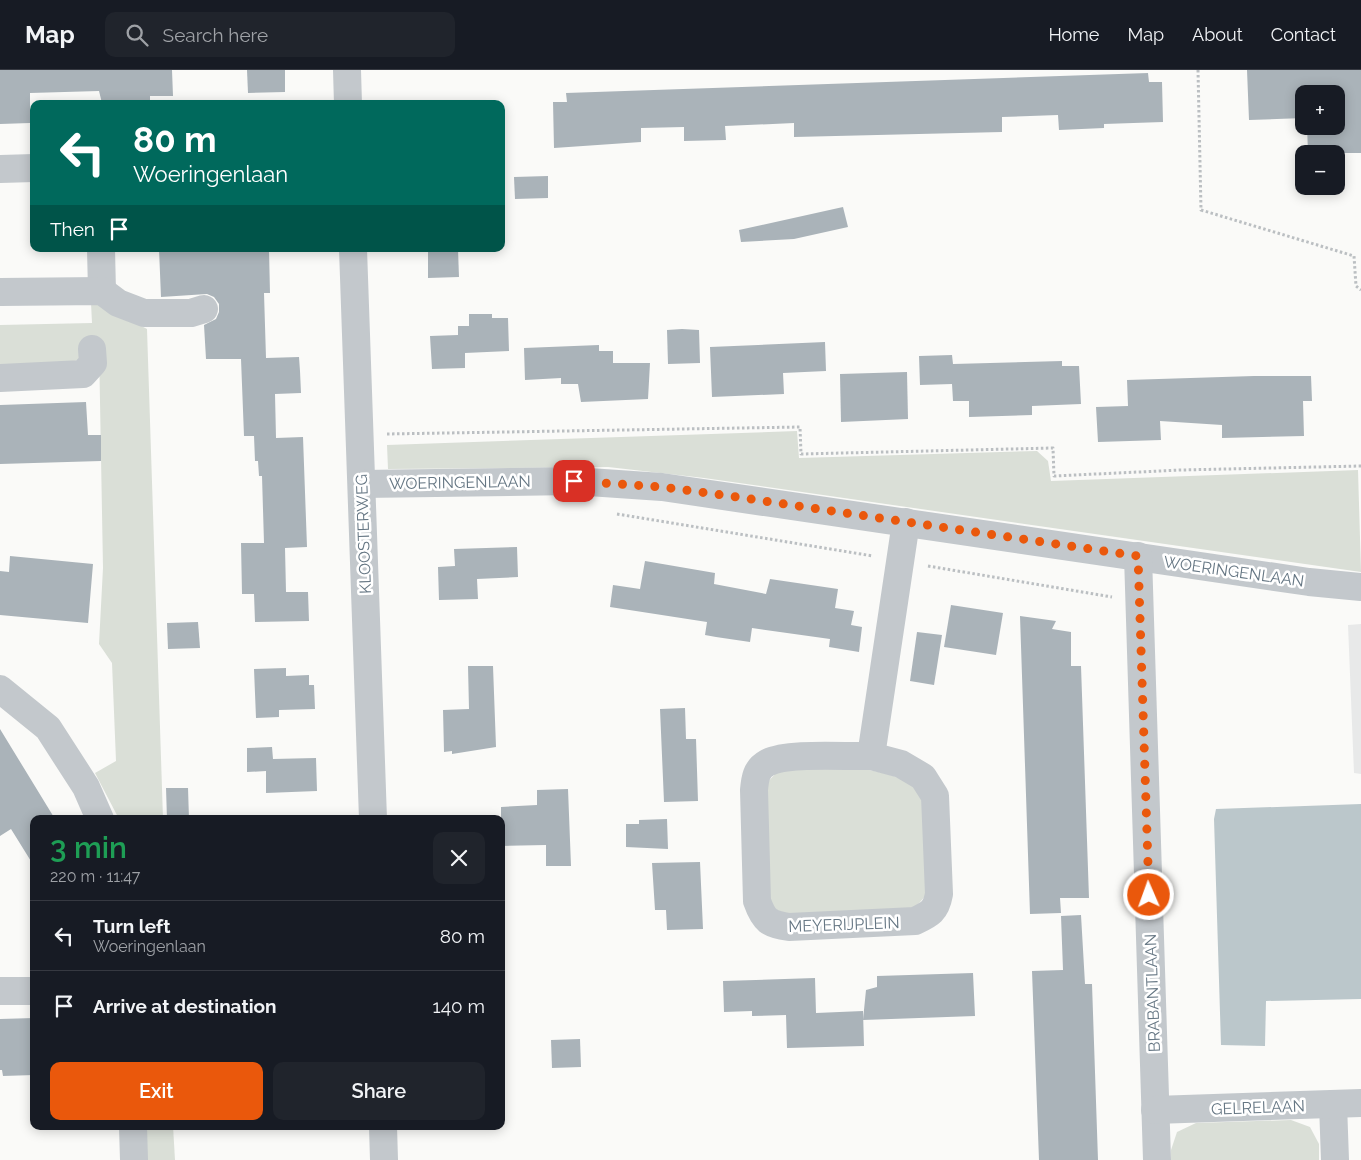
<!DOCTYPE html>
<html lang="en">
<head>
<meta charset="utf-8">
<style>
  body { margin:0; font-family:Raleway,sans-serif; background:#20242c; color:#f1f3f6; height:100vh; display:flex; flex-direction:column; font-size:19px; white-space:nowrap }
  * { box-sizing:border-box; margin:0 }
  p { font-size:16px; color:#9ea1a6 }
  .icon { flex:none; width:28px; height:28px; fill:none; stroke:currentColor; stroke-width:2; stroke-linecap:round; stroke-linejoin:round }
  .map { position:relative; flex:1; overflow:hidden }
  .details { position:absolute; left:30px; top:745px; width:475px; height:315px; display:flex; flex-direction:column; background:#171b24; border-radius:10px; box-shadow:0 2px 12px #0003 }
  .details>* { flex:none }
  .top-card { position:absolute; left:30px; top:30px; width:475px; height:152px; border-radius:10px; box-shadow:0 2px 12px #0003; background:#00695c; color:#fff; overflow:hidden }
  .controls { position:absolute; left:1295px; top:15px; display:grid; gap:10px }
  .controls a { display:grid; place-items:center; width:50px; height:50px; border-radius:10px; background:#171b24; box-shadow:0 2px 12px #0003; font-size:25px }
  .pin { position:absolute; display:grid; place-items:center; width:42px; height:42px; color:#fff; margin:-21px; border-radius:10px; box-shadow:0 2px 8px #0006 }
  .me { position:absolute; width:55px; margin:-28px; rotate:358deg; stroke-linejoin:round; filter:drop-shadow(0 0 4px #0008) }
  .turn { display:flex; align-items:center; gap:18px; height:105px; padding:0 20px; font-size:22px }
  .turn .icon { width:65px; height:65px; stroke-width:2.5 }
  .turn b { display:block; font-size:35px; line-height:42px }
  .then { display:flex; align-items:center; height:48px; padding:0 20px; background:#0003; gap:10px; font-size:19px }
  .round { display:grid; place-items:center; flex:none; width:52px; height:52px; border-radius:10px; background:#20242c }
  .headline { display:flex; align-items:center; justify-content:space-between; height:85px; padding:0 20px }
  h1 { font-size:30px; font-weight:600; line-height:38px; color:#1e9e55 }
  .cta { display:flex; gap:10px; margin-top:auto; padding:10px 20px }
  .cta a { flex:1; height:58px; border-radius:10px; background:#ea580c; color:#fff; font-size:20px; font-weight:600; line-height:58px; text-align:center }
  .cta a+a { background:#20242c; color:#f1f3f6 }
  ul { padding:0; list-style:none }
  li { display:flex; align-items:center; gap:15px; height:70px; padding:0 20px; border-top:1px solid #363941 }
  li div { flex:1 }
  li b { display:block; font-size:19px }
  li em { font-style:normal }
  header { display:flex; align-items:center; gap:30px; box-sizing:border-box; height:70px; padding:0 25px; background:#171b24; border-bottom:1px solid #363941 }
  header strong { font-size:24px }
  nav { display:flex; gap:28px; margin-inline-start:auto; font-size:18px }
  .search { width:350px; height:45px; background:#20242c; display:flex; align-items:center; gap:12px; box-sizing:border-box; padding:0 18px; border-radius:10px; color:#9ea1a6; font-size:19px }
  .map>svg:first-child { display:block }
  .built { fill:#e8e9e9 }
  .green { fill:#dadfd7 }
  .water { fill:#bbc7cb }
  .building { fill:#aab3b9 }
  .lines { fill:none; stroke-linecap:round; stroke-linejoin:round }
  .path { stroke:#bbbfc2; stroke-width:3; stroke-dasharray:2.5 2.5; stroke-linecap:butt }
  .street { stroke:#c3c8cc; stroke-width:28 }
  .route { stroke:#ea580c; stroke-width:9; stroke-dasharray:0 16.2 }
  .labels { text-anchor:middle; stroke-width:5; stroke-linejoin:round; paint-order:stroke }
  .street-label { font-size:16px; fill:#657683; stroke:#fff }
</style>
</head>
<body>
<header>
<strong>Map</strong>
<div class="search"><svg class="icon" aria-label="search" viewBox="0 0 24 24"><circle cx="10" cy="10" r="6"/><path d="M15 15l6 6"/></svg>Search here</div>
<nav><a>Home</a><a>Map</a><a>About</a><a>Contact</a></nav>
</header>
<div class="map">
<svg width="1361" height="1090" viewBox="0 0 1361 1090">
  <rect width="100%" height="100%" fill="#fafaf8"/>
  <!-- built -->
  <path class="built" d="M1361,554V704L1354,703L1348,555Z"/>
  <!-- green -->
  <g class="green">
    <path d="M91,233H97L147,259L163,749H119L95,703L116,691L112,593L99,574L103,498L99,276L84,290L0,299V255L92,253Z"/>
    <path d="M797,361L799,388L1037,381L1048,391L1051,411L1358,400L1361,502L704,408L608,397L388,399L387,375Z"/>
    <path d="M854,697C878,702 908,705 923,726L927,824L914,839L789,846L773,838L768,830L765,715L776,703L785,700Z"/>
    <path d="M1291,1050L1310,1057L1319,1074V1090H1171V1080L1177,1062L1196,1053Z"/>
    <path d="M147,1056H173L175,1090H147Z"/>
  </g>
  <!-- water -->
  <path class="water" d="M1361,734V929L1266,931L1265,976L1221,975L1214,749L1216,739Z"/>
  <!-- building -->
  <g class="building">
    <path d="M0,0H172L173,26H150V34H126L102,33L99,21L30,23V53L0,54Z"/>
    <path d="M247,0H285V22L248,23Z"/>
    <path d="M1247,0H1361V83H1308L1307,56H1336V24H1304V48L1249,50Z"/>
    <path d="M1148,3L1149,12H1162L1163,52L1104,54V58L1059,60L1058,45L1002,47V62L794,67V53L725,56L726,70L684,71V57L641,58V72L554,78L553,32H567L566,23Z"/>
    <path d="M548,106V128L515,129L514,107Z"/>
    <path d="M843,137L848,157L794,169L741,172L739,160Z"/>
    <path d="M159,179H269L270,223H264L266,288L299,287L300,301L301,323L275,324L276,368L303,367L307,477L285,478L286,522H308L309,551L255,552L254,524H242L241,473H264L262,406H259L258,391H255L254,366H244L241,289H206L204,255L216,249L219,242V234L214,227L207,224L161,227Z"/>
    <path d="M428,179H458L459,207L428,208Z"/>
    <path d="M469,244H492V248H508L509,281L465,283V298L432,299L430,266L458,265V256H469Z"/>
    <path d="M682,259L699,260L700,293L668,294L667,260Z"/>
    <path d="M825,272L826,301L783,303L784,324L712,327L710,277Z"/>
    <path d="M599,275V281H613V293H650L648,329L581,332L578,314H561V308L525,310L524,278Z"/>
    <path d="M952,285L953,294L1062,291V296H1079L1081,334L1032,336V345L969,347V331H953L952,314L920,315L919,286Z"/>
    <path d="M907,302L908,349L841,352L840,304Z"/>
    <path d="M1254,306H1311L1312,331H1303L1304,366L1222,368V355L1160,351L1161,370L1098,372L1096,337L1128,336L1127,310Z"/>
    <path d="M86,332L88,365H101V391L0,394V335Z"/>
    <path d="M517,477L518,507L477,509L478,529L439,530L438,497L455,496L454,479Z"/>
    <path d="M10,486L93,494L88,553L0,545V501L9,502Z"/>
    <path d="M645,491L715,503L714,514L766,524L770,509L838,519L835,538L854,541L851,555L862,557L859,582L829,577L830,569L752,558L750,572L716,567L705,565L707,552L610,537L613,515L640,519Z"/>
    <path d="M951,535L1003,543L996,585L944,577Z"/>
    <path d="M1020,546L1056,551L1052,559L1071,562V596H1081L1089,828H1060L1061,843L1030,844Z"/>
    <path d="M198,552L200,578L168,579L167,553Z"/>
    <path d="M917,562L942,565L934,615L910,611Z"/>
    <path d="M468,596H493L496,677L452,684V681L444,682L443,640L469,639Z"/>
    <path d="M286,598V606L309,605V615H314L315,639L279,640V647L256,648L254,599Z"/>
    <path d="M685,638L686,669H696L698,731L664,732L660,639Z"/>
    <path d="M0,659L55,749H34V796L11,759L0,766Z"/>
    <path d="M272,677L273,689L316,688L317,721L266,723V701L247,702V678Z"/>
    <path d="M166,718H188L189,749H167Z"/>
    <path d="M568,719L571,796H546V775L501,776V737L537,735V720Z"/>
    <path d="M667,749L668,779L626,777V754H639V750Z"/>
    <path d="M700,792L703,859L667,860L666,840H655L652,793Z"/>
    <path d="M1081,845L1085,914H1092L1098,1090H1039L1032,901L1063,900L1061,846Z"/>
    <path d="M973,903L975,946L863,950L866,920L877,917V906Z"/>
    <path d="M815,908L816,943L863,941L864,976L787,978L786,945L752,946V941L724,942L723,911Z"/>
    <path d="M34,948V1005L3,1006L2,1000H0V949Z"/>
    <path d="M580,969L581,997L552,998L551,970Z"/>
  </g>
  <g class="lines">
    <!-- path -->
    <g class="path">
      <path d="M1198,0L1201,140L1354,186L1356,216L1361,220"/>
      <path d="M387,364L800,357L801,384L1053,378L1054,406L1181,400L1361,396"/>
      <path d="M617,444L873,486"/>
      <path d="M928,496L1112,527"/>
    </g>
    <!-- street -->
    <g class="street">
      <path d="M347,0L348,34"/>
      <path d="M0,99L34,98"/>
      <path d="M101,179L102,221"/>
      <path d="M353,179L373,749"/>
      <path d="M0,222L102,221L118,233L144,243H191L204,239"/>
      <path d="M0,308L83,304L93,293L92,279"/>
      <path d="M362,414L574,411L662,417L1309,512L1361,517"/>
      <path d="M1138,486L1157,1090"/>
      <path d="M0,619L48,658L86,717L100,749"/>
      <path d="M871,686L901,694L923,707L935,726L939,824C936,841 930,844 915,851L789,857C769,854 764,851 757,831L754,720C755,709 756,699 767,693C787,682 846,687 871,686L906,452"/>
      <path d="M0,921H34"/>
      <path d="M1333,1034L1335,1090"/>
      <path d="M1155,1040L1361,1033"/>
      <path d="M133,1056L134,1090"/>
      <path d="M383,1056L384,1090"/>
    </g>
  </g>
  <g class="lines">
    <!-- route -->
    <path class="route" d="M574,411L662,417L730,426L1138,486L1149,825"/>
  </g>
  <g class="labels">
    <!-- street labels -->
    <g class="street-label">
      <text transform="translate(460 412) rotate(-1)" y="6">WOERINGENLAAN</text>
      <text transform="translate(363 464) rotate(-92)" y="6">KLOOSTERWEG</text>
      <text transform="translate(1234 501) rotate(8)" y="6">WOERINGENLAAN</text>
      <text transform="translate(844 854) rotate(-2)" y="6">MEYERIJPLEIN</text>
      <text transform="translate(1152 923) rotate(-92)" y="6">BRABANTLAAN</text>
      <text transform="translate(1258 1037) rotate(-2)" y="6">GELRELAAN</text>
    </g>
  </g>
</svg>
<div class="controls">
<a>+</a>
<a>−</a>
</div>
<div class="pin" style="left:574px;top:411px;background:#d93025"><svg class="icon" aria-label="arrive" viewBox="0 0 24 24"><path d="M6 21V4h12l-3 4 3 4H6"/></svg></div>
<svg class="me" style="left:1149px;top:825px" viewBox="-20 -20 40 40"><circle r="17" fill="#ea580c" stroke="#fff" stroke-width="3"/><path d="M0-11L8 9 0 5-8 9z" fill="#fff"/></svg>
<div class="top-card">
<div class="turn"><svg class="icon" aria-label="left" viewBox="0 0 24 24"><path d="M17 20v-9H6M10 6l-5 5 5 5"/></svg><div><b>80 m</b>Woeringenlaan</div></div>
<div class="then">Then<svg class="icon" aria-label="arrive" viewBox="0 0 24 24"><path d="M6 21V4h12l-3 4 3 4H6"/></svg></div>
</div>
<section class="details">
<div class="headline"><div><h1>3 min</h1><p>220 m · 11:47</p></div><a class="round"><svg class="icon" aria-label="close" viewBox="0 0 24 24"><path d="M6 6l12 12M18 6L6 18"/></svg></a></div>
<ul>
<li><svg class="icon" aria-label="left" viewBox="0 0 24 24"><path d="M17 20v-9H6M10 6l-5 5 5 5"/></svg><div><b>Turn left</b><p>Woeringenlaan</p></div><em>80 m</em></li>
<li><svg class="icon" aria-label="arrive" viewBox="0 0 24 24"><path d="M6 21V4h12l-3 4 3 4H6"/></svg><div><b>Arrive at destination</b></div><em>140 m</em></li>
</ul>
<div class="cta"><a>Exit</a><a>Share</a></div>
</section>
</div>
</body>
</html>
